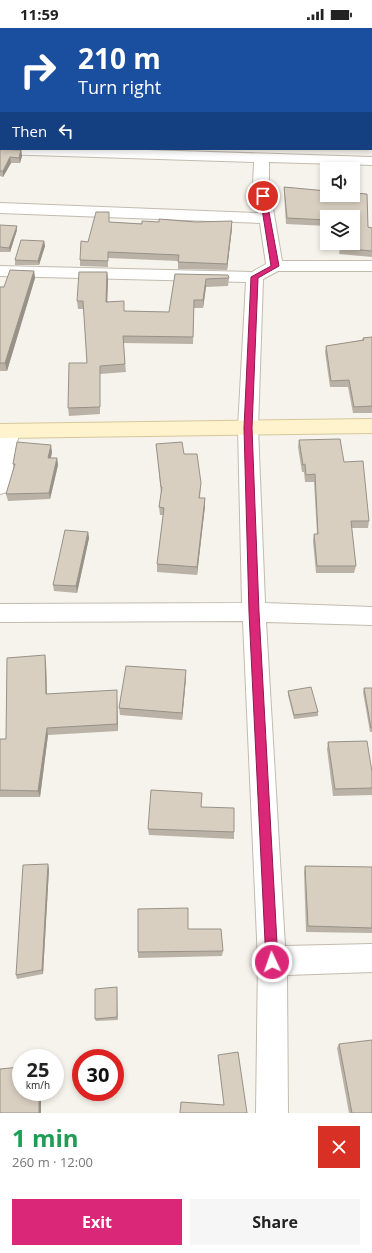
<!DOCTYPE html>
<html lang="en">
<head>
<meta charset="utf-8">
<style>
  body { margin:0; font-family:"Open Sans",sans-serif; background:#f6f6f6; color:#222; height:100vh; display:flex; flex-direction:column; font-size:15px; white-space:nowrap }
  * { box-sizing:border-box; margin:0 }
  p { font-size:13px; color:#767676 }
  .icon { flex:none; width:22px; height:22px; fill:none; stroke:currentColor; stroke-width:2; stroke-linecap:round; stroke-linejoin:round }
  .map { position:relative; height:1085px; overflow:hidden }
  .panel { display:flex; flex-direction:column; background:#fff; flex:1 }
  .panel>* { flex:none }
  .top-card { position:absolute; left:0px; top:0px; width:372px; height:122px; box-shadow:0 2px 6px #0003; background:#1a4fa0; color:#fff; overflow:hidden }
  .tools { position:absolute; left:320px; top:134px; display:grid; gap:8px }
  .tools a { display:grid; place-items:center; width:40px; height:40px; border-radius:0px; background:#fff; box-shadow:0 2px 6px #0003; font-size:20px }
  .speed { position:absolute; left:12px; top:1021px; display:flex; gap:8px; font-size:20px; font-weight:700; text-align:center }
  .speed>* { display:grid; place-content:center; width:52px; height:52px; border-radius:50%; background:#fff; box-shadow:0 2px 6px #0003; line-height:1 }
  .speed small { font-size:10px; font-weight:400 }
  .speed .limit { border:6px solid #d22; background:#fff; color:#111 }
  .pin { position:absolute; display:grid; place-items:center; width:34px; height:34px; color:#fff; margin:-17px; border:2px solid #fff; border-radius:50%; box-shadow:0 1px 4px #0007 }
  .me { position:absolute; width:44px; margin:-22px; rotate:357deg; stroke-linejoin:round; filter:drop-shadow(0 0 3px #0008) }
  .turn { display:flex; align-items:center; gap:14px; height:84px; padding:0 12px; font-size:18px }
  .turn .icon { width:52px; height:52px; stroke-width:2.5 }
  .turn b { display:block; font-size:28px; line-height:34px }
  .then { display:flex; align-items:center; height:38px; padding:0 12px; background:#0003; gap:8px; font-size:15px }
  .round { display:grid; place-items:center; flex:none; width:42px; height:42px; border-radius:0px; background:#f6f6f6 }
  .summary { display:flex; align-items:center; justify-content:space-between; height:68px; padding:0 12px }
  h1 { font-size:24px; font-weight:700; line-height:30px; color:#1e9e55 }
  .action { display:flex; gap:8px; margin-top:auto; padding:8px 12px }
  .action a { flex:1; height:46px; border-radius:0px; background:#db2777; color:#fff; font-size:16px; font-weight:700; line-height:46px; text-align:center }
  .action a+a { background:#f6f6f6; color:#222 }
  .status { display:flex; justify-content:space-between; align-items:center; height:28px; padding:0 20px; background:#fff; direction:ltr }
  .status svg { height:11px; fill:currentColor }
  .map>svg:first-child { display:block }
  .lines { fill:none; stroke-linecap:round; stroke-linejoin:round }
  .street-casing { stroke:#c2bbae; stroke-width:2 }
  .secondary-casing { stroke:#d6c79b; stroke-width:2 }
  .street { fill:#fff; fill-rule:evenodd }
  .secondary { fill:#fff3cd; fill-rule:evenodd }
  .wall { fill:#bab2a6 }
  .shaded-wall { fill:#979187 }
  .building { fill:#d8cfc1; stroke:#979187 }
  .route { fill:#db2777; stroke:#8e194d }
</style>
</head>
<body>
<div class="status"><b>11:59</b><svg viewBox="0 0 49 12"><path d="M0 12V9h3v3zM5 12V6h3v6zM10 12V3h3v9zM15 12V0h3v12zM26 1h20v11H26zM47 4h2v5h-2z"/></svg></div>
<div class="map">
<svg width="372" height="1085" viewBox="0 0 372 1085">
  <rect width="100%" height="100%" fill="#f6f3ec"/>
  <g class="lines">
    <!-- street casing -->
    <g class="street-casing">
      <g id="street">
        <rect x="62" y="0" width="12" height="1"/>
        <rect x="149" y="0" width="12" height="1"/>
        <rect x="280" y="0" width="12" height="1"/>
        <rect x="0" y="57" width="1" height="8"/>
        <rect x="371" y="67" width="1" height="8"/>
        <path d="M0,118L1,121H116L372,129V137L269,134V157L282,233H372V243H278L263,251L258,400L265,575L372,579V597L266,594L285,918L372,916V944L287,947L288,1085H256L258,933L243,593L0,594V576L242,575L238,400L246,254L0,248V238L252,244L266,236L260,195L0,185V175L258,185L253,157L254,134L0,126Z"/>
        <path d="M9,397L16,399L19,404L10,459L7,464L0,466V403L2,399Z"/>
      </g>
    </g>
    <!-- secondary casing -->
    <g class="secondary-casing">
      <path id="secondary" d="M372,391V405L0,410V396Z"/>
    </g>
    <!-- street -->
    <use href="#street" class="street"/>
    <!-- secondary -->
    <use href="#secondary" class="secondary"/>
  </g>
  <!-- wall -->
  <g class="wall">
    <path d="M0,121L21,122L22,128L20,135H11L3,149L0,148Z"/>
    <path d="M284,159L327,163V167H353V165L367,166L368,199L372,200V229L339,226L341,215H353V189H327V198L286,196L284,165Z"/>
    <path d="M109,184V194L232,200L227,242L178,241V233L108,230V239L80,238V232L88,214Z"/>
    <path d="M0,197L17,202L10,224H0Z"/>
    <path d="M44,213L45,218L39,237H15V232Z"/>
    <path d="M34,243L35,250L7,343H0V259H4Z"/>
    <path d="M107,244L108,252L107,273L124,283L169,284L175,246L229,250L228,258L206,259L203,280H194L193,316L123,315L126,344L100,346V386L69,388L68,380L87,335L84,281H78L77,273Z"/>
    <path d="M372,309V385H353L348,359H330L325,324L326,318L362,312L363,310Z"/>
    <path d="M299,412L344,434L369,493L368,500H351L356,538L354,545H316L313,513L314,506H317L314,454H305L304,444H302L298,419Z"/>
    <path d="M156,416L184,426L201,455L200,470H205V478L197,547L157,544V536L163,487H160L159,479L161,467L157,424Z"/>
    <path d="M52,424L51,430H57L58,437L50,471L8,473L6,466L14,440L13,436Z"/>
    <path d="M88,504L89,510L77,565L54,563L53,557Z"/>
    <path d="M46,634L47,666L117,669L118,703L48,707L40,769H0V711H6Z"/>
    <path d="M186,650L182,692L120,687L119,680Z"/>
    <path d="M364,660H372V704H370L363,664Z"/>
    <path d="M288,663L318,684V688L294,691L288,667Z"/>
    <path d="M328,714L372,744V767L333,768L327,721Z"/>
    <path d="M201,779L234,804V811L149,807L148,801Z"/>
    <path d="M305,838L372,839V905L306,904L304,844Z"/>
    <path d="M49,841L43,946L17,951L16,947Z"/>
    <path d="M188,901L223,923L222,928L138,930V924Z"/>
    <path d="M117,962L118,992L96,993L95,991Z"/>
    <path d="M339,1016L372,1085H349L337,1020Z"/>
    <path d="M218,1027L247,1085L224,1077L218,1030Z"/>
  </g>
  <!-- shaded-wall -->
  <g class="shaded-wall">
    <path d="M1,36V47L0,51V40Z"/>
    <path d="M21,122L22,128L20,135L19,130Z"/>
    <path d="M10,129L11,135L3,149V143Z"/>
    <path d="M232,193V200L227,242V236Z"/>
    <path d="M17,198V202L10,224L9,220Z"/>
    <path d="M44,213L45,218L39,237L38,233Z"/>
    <path d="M34,243L35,250L7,343L5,335Z"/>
    <path d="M107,244L108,252L107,281L106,274Z"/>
    <path d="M206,251V259L203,280V272Z"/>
    <path d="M51,417L52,424L49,437L48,430Z"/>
    <path d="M57,430L58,437L50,471L49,465Z"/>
    <path d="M205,470V478L197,547V539Z"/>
    <path d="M88,504L89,510L77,565L76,558Z"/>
    <path d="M45,627L46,634L47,673L46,666Z"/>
    <path d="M186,642V650L182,692V685Z"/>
    <path d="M117,662V669L118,703L117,696Z"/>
    <path d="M47,700L48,707L40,769L38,763Z"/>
    <path d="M48,836L49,841L43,946L42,942Z"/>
    <rect x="39" y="1064" width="2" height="21"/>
  </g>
  <!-- building -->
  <g class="building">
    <path d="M160,0H210V1H159Z"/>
    <path d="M0,26H1V36L0,40Z"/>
    <path d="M0,95H1V113L0,111Z"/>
    <path d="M0,121L21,122L19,130L10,129L3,143H0Z"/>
    <path d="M284,159L327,163V167H353V165L367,166L368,199L372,200V223L340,220L341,215H353V189H327V192L287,190Z"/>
    <path d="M96,184H109V194L142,196V193L159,194V191L195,194L232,193L227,236L178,234L179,227L108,224V233L80,232L81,213L88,214Z"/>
    <path d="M0,197L17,198L9,220L0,219Z"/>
    <path d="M21,212L44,213L38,233L15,232Z"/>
    <path d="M10,242L34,243L5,335H0V259H4Z"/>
    <path d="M79,244H107L106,274L124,273V283L169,284L175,246L228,247L229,250L206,251L203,272H194L193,309L123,308L125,336L100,338V379L68,380L69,335H87L83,273H77Z"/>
    <path d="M372,309V378L354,379L349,352L331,353L326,318L364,312L363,310Z"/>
    <path d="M340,411L344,434L363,433L369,493H351L356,538H317L314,506H318L315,446L306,447L305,436L303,437L299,412Z"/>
    <path d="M17,414L51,417L48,430H57L49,465L6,466L15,436H13Z"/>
    <path d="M182,414L184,426H197L201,455L199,470H205L197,539L157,536L164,480L159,479L162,459H161L156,416Z"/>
    <path d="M65,502L88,504L76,558L53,557Z"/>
    <path d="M45,627L46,666L117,662V696L47,700L38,763L0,762V711H6L7,630Z"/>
    <path d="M126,638L186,642L182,685L119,680Z"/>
    <path d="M311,659L318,684L294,687L288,663Z"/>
    <path d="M364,660H372V700H371Z"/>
    <path d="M367,713L372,744V760L335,761L328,714Z"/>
    <path d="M151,762L202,765L201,779L234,780V804L148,801Z"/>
    <path d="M48,836L42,942L16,947L23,837Z"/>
    <path d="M305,838L372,839V900L308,898Z"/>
    <path d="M188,880V901H221L223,923L138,924V881Z"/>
    <path d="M117,959V989L95,991V961Z"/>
    <path d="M372,1012V1085H352L339,1016Z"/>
    <path d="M238,1024L247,1085H180L181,1074L224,1077L218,1027Z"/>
    <path d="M21,1039V1064H39V1085H0V1041Z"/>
  </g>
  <!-- route -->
  <path class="route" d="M263,166L266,168L279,238L258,250L252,400L259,584L278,934L277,938L272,939L268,938L266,934L249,584L244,400L251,249L271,238L260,168Z"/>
</svg>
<div class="tools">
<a><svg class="icon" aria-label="sound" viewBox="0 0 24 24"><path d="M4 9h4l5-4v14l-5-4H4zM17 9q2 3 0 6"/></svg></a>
<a><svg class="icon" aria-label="layers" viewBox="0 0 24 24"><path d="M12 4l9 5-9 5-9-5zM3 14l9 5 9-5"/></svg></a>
</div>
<div class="speed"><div>25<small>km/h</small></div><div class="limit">30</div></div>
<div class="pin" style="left:263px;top:168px;background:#d93025"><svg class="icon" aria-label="arrive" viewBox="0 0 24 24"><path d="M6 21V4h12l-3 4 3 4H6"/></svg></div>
<svg class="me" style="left:272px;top:934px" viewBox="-20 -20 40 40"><circle r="17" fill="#db2777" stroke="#fff" stroke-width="3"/><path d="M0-11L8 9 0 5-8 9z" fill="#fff"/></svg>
<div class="top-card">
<div class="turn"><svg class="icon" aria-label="right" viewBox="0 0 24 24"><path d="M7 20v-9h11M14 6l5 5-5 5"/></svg><div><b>210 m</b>Turn right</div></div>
<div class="then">Then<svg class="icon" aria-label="left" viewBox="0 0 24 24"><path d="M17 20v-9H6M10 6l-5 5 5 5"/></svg></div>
</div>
</div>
<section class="panel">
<div class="summary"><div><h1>1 min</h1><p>260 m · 12:00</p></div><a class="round" style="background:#d93025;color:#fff"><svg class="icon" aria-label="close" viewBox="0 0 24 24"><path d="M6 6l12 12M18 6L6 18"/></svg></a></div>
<div class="action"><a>Exit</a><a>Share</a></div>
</section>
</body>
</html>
